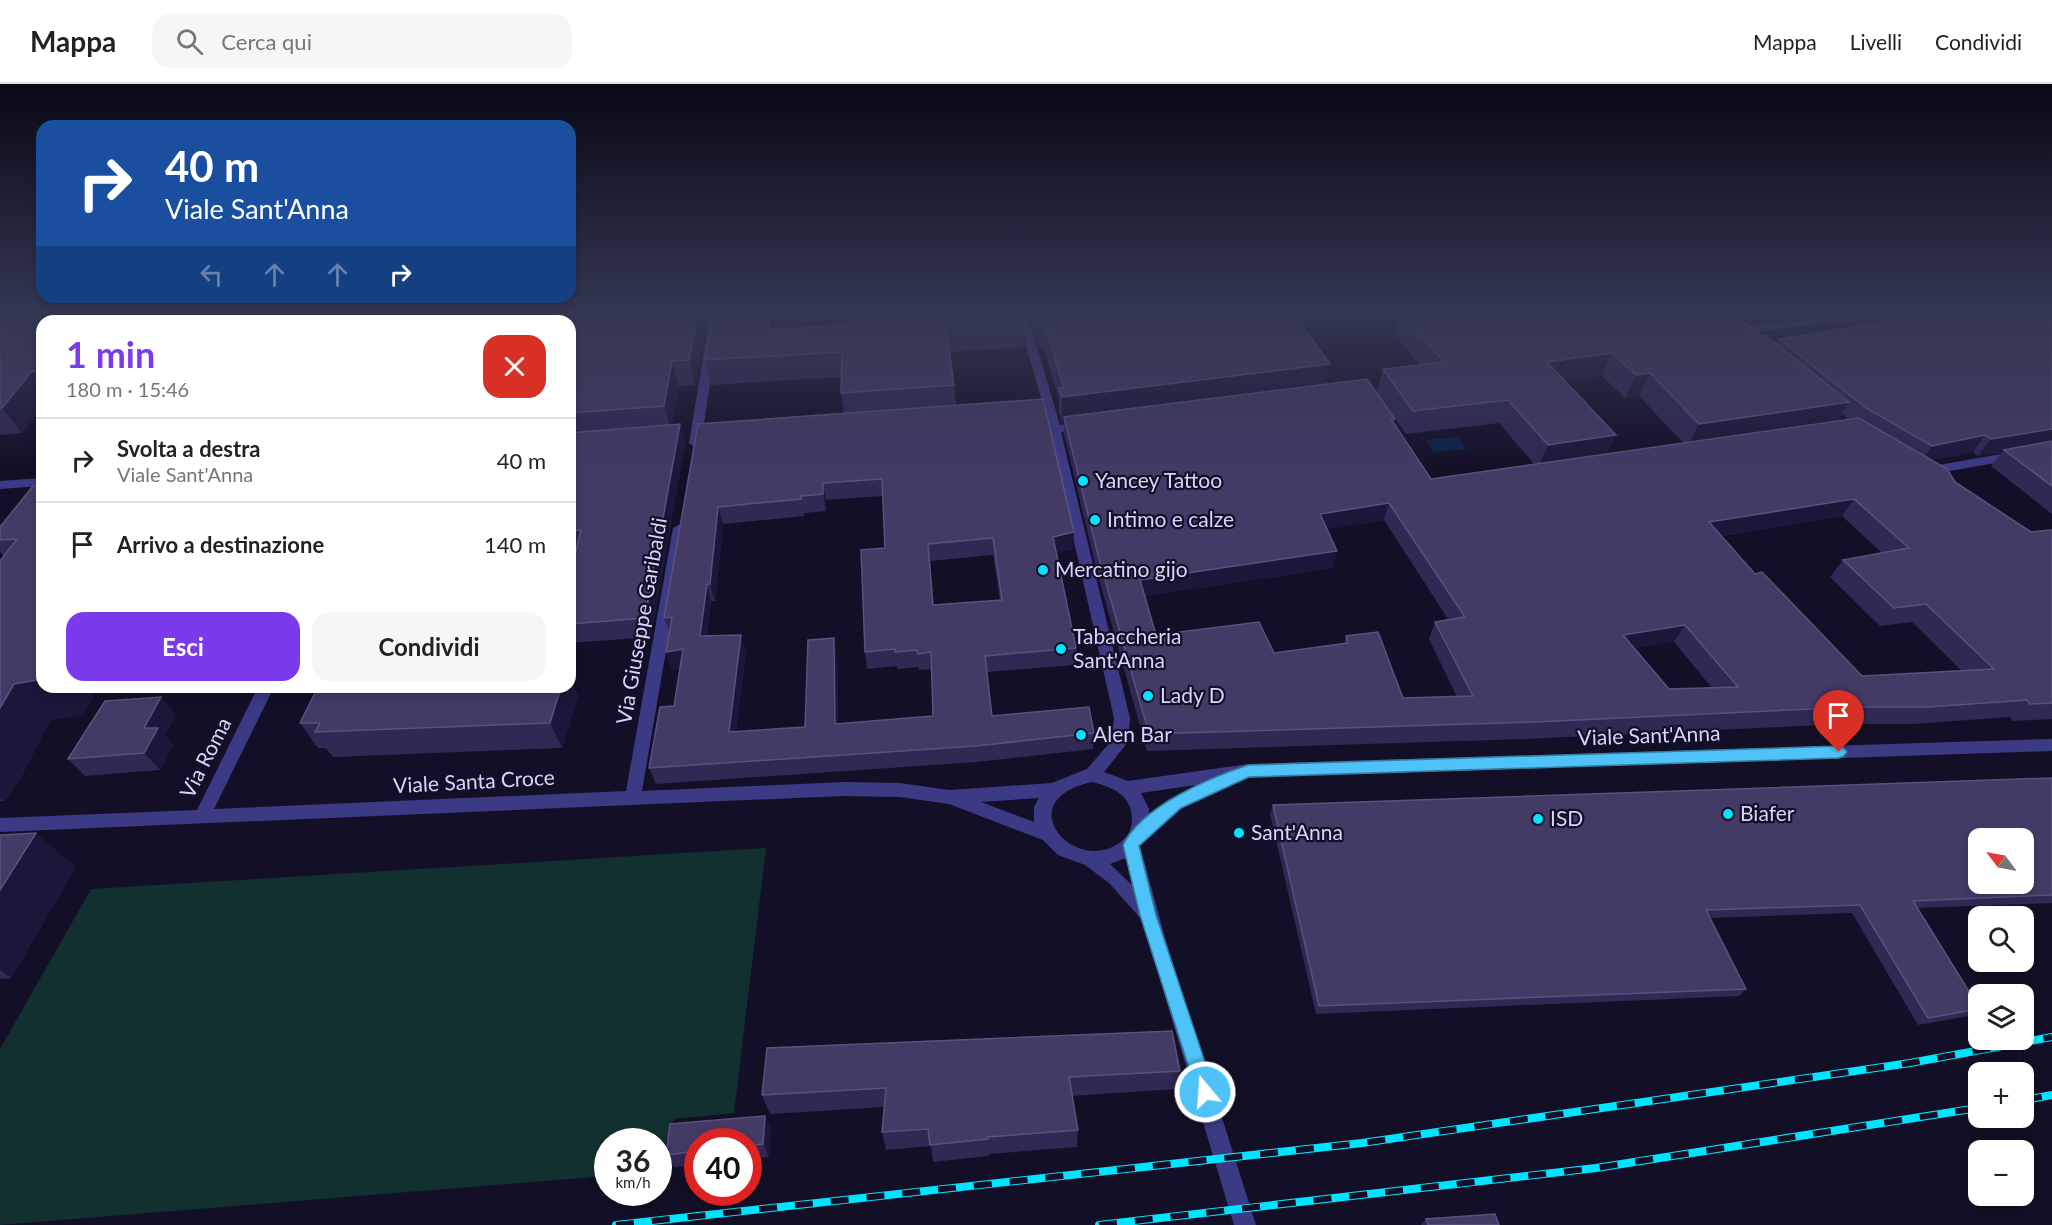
<!DOCTYPE html>
<html lang="it">
<head>
<meta charset="utf-8">
<style>
  body { margin:0; font-family:Lato,sans-serif; background:#f6f6f6; color:#222; height:100vh; display:flex; flex-direction:column; font-size:22px; white-space:nowrap }
  * { box-sizing:border-box; margin:0 }
  p { font-size:20px; color:#767676 }
  .icon { flex:none; width:33px; height:33px; fill:none; stroke:currentColor; stroke-width:2; stroke-linecap:round; stroke-linejoin:round }
  .map { position:relative; flex:1; overflow:hidden }
  .side { position:absolute; left:36px; top:231px; width:540px; height:378px; display:flex; flex-direction:column; background:#fff; border-radius:18px; box-shadow:0 3px 9px #0003 }
  .side>* { flex:none }
  .guide { position:absolute; left:36px; top:36px; width:540px; height:183px; border-radius:18px; box-shadow:0 3px 9px #0003; background:#1a4fa0; color:#fff; overflow:hidden }
  .needle { width:39px; rotate:302deg }
  .fabs { position:absolute; left:1968px; top:744px; display:grid; gap:12px }
  .fabs a { display:grid; place-items:center; width:66px; height:66px; border-radius:12px; background:#fff; box-shadow:0 3px 9px #0003; font-size:30px }
  .speed { position:absolute; left:594px; top:1044px; display:flex; gap:12px; font-size:30px; font-weight:700; text-align:center }
  .speed>* { display:grid; place-content:center; width:78px; height:78px; border-radius:50%; background:#fff; box-shadow:0 3px 9px #0003; line-height:1 }
  .speed small { font-size:15px; font-weight:400 }
  .speed .limit { border:9px solid #d22; background:#fff; color:#111 }
  .pin { position:absolute; display:grid; place-items:center; width:51px; height:51px; color:#fff; margin:-62px -26px; border-radius:50% 50% 50% 0; rotate:-45deg; box-shadow:0 0 6px #0007 }
  .pin .icon { rotate:45deg }
  .me { position:absolute; width:66px; margin:-33px; rotate:342deg; stroke-linejoin:round; filter:drop-shadow(0 0 4px #0008) }
  .turn { display:flex; align-items:center; gap:21px; height:126px; padding:0 30px; font-size:27px }
  .turn .icon { width:78px; height:78px; stroke-width:2.5 }
  .turn b { display:block; font-size:42px; line-height:51px }
  .lanes { display:flex; align-items:center; height:57px; padding:0 30px; background:#0003; justify-content:center; gap:30px; direction:ltr }
  .lanes .off { opacity:.35 }
  .round { display:grid; place-items:center; flex:none; width:63px; height:63px; border-radius:18px; background:#f6f6f6 }
  .overview { display:flex; align-items:center; justify-content:space-between; height:102px; padding:0 30px }
  h1 { font-size:36px; font-weight:700; line-height:45px; color:#7c3aed }
  .cta { display:flex; gap:12px; margin-top:auto; padding:12px 30px }
  .cta a { flex:1; height:69px; border-radius:18px; background:#7c3aed; color:#fff; font-size:24px; font-weight:700; line-height:69px; text-align:center }
  .cta a+a { background:#f6f6f6; color:#222 }
  ul { padding:0; list-style:none }
  li { display:flex; align-items:center; gap:18px; height:84px; padding:0 30px; border-top:2px solid #e0e0e0 }
  li div { flex:1 }
  li b { display:block; font-size:22px }
  li em { font-style:normal }
  header { display:flex; align-items:center; gap:36px; box-sizing:border-box; height:84px; padding:0 30px; background:#fff; border-bottom:2px solid #e0e0e0 }
  header strong { font-size:28px }
  nav { display:flex; gap:33px; margin-inline-start:auto; font-size:21px }
  .search { width:420px; height:54px; background:#f6f6f6; display:flex; align-items:center; gap:15px; box-sizing:border-box; padding:0 21px; border-radius:18px; color:#767676; font-size:22px }
  .map>svg:first-child { display:block }
  .green { fill:#12302f }
  .water { fill:#0c2248 }
  .lines { fill:none; stroke-linecap:round; stroke-linejoin:round }
  .minor { fill:#3d3a85; fill-rule:evenodd }
  .rail-casing { stroke:#00e5ff; stroke-width:8 }
  .rail { stroke:#130f26; stroke-width:6; stroke-dasharray:18; stroke-linecap:butt }
  .wall { fill:#312854; fill-rule:evenodd }
  .shaded-wall { fill:#1d163a }
  .building { fill:#433a66; stroke:#5a527e; stroke-width:1.5; fill-rule:evenodd }
  .route { fill:#4fc3f7; stroke:#337fa1; stroke-width:1.5 }
  .poi-dot { fill:#00e5ff; stroke:#130f26; stroke-width:2 }
  .labels { text-anchor:middle; stroke-width:4.5; stroke-linejoin:round; paint-order:stroke }
  .poi-label { font-size:21px; fill:#d9d4ff; stroke:#130f26; text-anchor:start }
  .street-label { font-size:21px; fill:#d9d4ff; stroke:#130f26 }
</style>
</head>
<body>
<header>
<strong>Mappa</strong>
<div class="search"><svg class="icon" aria-label="search" viewBox="0 0 24 24"><circle cx="10" cy="10" r="6"/><path d="M15 15l6 6"/></svg>Cerca qui</div>
<nav><a>Mappa</a><a>Livelli</a><a>Condividi</a></nav>
</header>
<div class="map">
<svg width="2052" height="1141" viewBox="0 0 2052 1141">
  <rect width="100%" height="100%" fill="#130f26"/>
  <!-- green -->
  <path class="green" d="M766,764L734,1029L674,1035L659,1079L658,1058H608L607,1092L0,1141V965L91,805Z"/>
  <!-- water -->
  <path class="water" d="M1458,353L1466,365L1434,368L1426,356Z"/>
  <g class="lines">
    <!-- minor -->
    <g class="minor">
      <path d="M711,226H721L701,359L695,363L689,359Z"/>
      <path d="M1016,226H1026L1060,341L1085,337L1091,341L1085,345L1061,348L1130,634L1128,658L1104,688L1128,697L1248,680L2052,655V667L1248,694L1237,695L1235,700L1181,725L1140,762L1166,857L1256,1141H1234L1142,836L1109,799L1085,781L1058,771L1043,756L949,720L900,713L843,712L0,748V734L197,726L258,603H274L214,725L626,707L673,444L680,440L687,444L642,707L843,698L900,699L949,706L1052,699L1087,685L1112,656L1114,634L1044,325ZM1092,698C1112,703 1132,711 1132,735C1132,743 1130,749 1124,755C1079,797 1005,717 1092,698ZM1202,700L1169,715L1149,732V725L1141,709ZM1039,714L1034,723V738L981,718ZM1126,774L1132,801L1110,780Z"/>
      <path d="M1894,226H1928L1923,229L1732,250L1727,247L1732,244Z"/>
      <path d="M2052,361V369L1927,391L1921,387L1927,383Z"/>
      <path d="M42,394V402L0,405V397Z"/>
    </g>
    <!-- rail casing -->
    <g class="rail-casing">
      <g id="rail">
        <path d="M2024,1016L2052,1011"/>
        <path d="M616,1141L1362,1059L1910,979L2052,953"/>
        <path d="M1099,1141L1596,1084L1978,1024"/>
      </g>
    </g>
    <!-- rail -->
    <use href="#rail" class="rail"/>
  </g>
  <!-- wall -->
  <g class="wall">
    <path d="M0,226H709L695,301L679,302L672,341L680,340L685,358L651,553L570,559V492L576,465H570V237H42V323L22,349L0,351Z"/>
    <path d="M714,226H778L776,246L1024,239V263L950,268L954,301L956,321L1073,465L1057,469L1076,564V581L987,588L992,632L1094,649L1093,665L977,678L656,700L649,684L674,622L680,584L672,585L666,568L670,550L664,534L698,340L844,330L841,309V293L711,301L705,276ZM883,412L885,464L865,568L867,585L897,582V585L918,583L919,586L932,585L933,632L838,640L837,571L805,643L736,648L746,568L707,552L711,517H715L723,440L804,432V429L826,427V416ZM993,471L1000,516L933,521L930,477Z"/>
    <path d="M1027,226H1329L1328,231L1297,235L1325,300L1395,335L1394,339L1431,395L1534,380L1499,339L1406,350L1377,308L1383,285L1420,281L1394,249L1400,227L1761,252L1776,260L1779,255L2052,226V430L1991,382L2002,368L1978,372L1973,368L1931,376L1955,398L2031,448L2052,446V635L2013,637L2010,633L1913,640H1841L1526,655L1147,667L1097,488L1064,350V338L1062,339L1059,329V315L1043,262H1039ZM1602,292L1625,314L1639,312L1683,359L1608,370L1565,297ZM1842,330L1850,336L1837,337ZM1842,432L1882,469L1843,476L1830,493L1880,542L1912,538L1962,587L1862,592L1755,490L1721,452ZM1384,436L1448,535L1435,538L1429,555L1457,613L1403,614L1346,552L1344,559L1274,569L1156,551L1145,512L1333,484L1327,445ZM1674,558L1712,604L1669,605L1635,564Z"/>
    <path d="M33,402L84,631L50,636L21,693L4,717H0V477L4,472L0,468V443Z"/>
    <path d="M570,595L578,612L562,664L333,673L326,664H318L300,639L570,603Z"/>
    <path d="M176,630L165,651L173,661L160,686L85,692L68,675Z"/>
    <path d="M2052,694V819L1917,824L1978,922V926L1969,932L1918,941L1852,829L1710,834L1746,905L1739,912L1316,930L1270,730L1273,721Z"/>
    <path d="M0,751L76,783L11,894L0,895Z"/>
    <path d="M1180,987L1176,1005L1072,1012L1078,1046L1077,1063L989,1070V1072L933,1078L931,1062L886,1066L882,1048L884,1023L770,1030L762,1011Z"/>
    <path d="M765,1032L771,1045L769,1073L748,1075V1058H698V1081L674,1083L666,1071L670,1040Z"/>
    <path d="M1426,1135L1499,1141H1421Z"/>
  </g>
  <!-- shaded-wall -->
  <g class="shaded-wall">
    <path d="M699,226H709L695,301L689,276Z"/>
    <path d="M771,226H778L773,271L769,246Z"/>
    <path d="M1279,226H1329L1328,231L1277,237Z"/>
    <path d="M155,234L157,237H121Z"/>
    <path d="M1612,269L1602,292L1538,301L1547,278Z"/>
    <path d="M672,277L679,302L671,347L664,322Z"/>
    <path d="M1330,280L1324,304L1064,333V338L1062,339V313Z"/>
    <path d="M42,282V293L38,287Z"/>
    <path d="M32,287L42,301V323L22,349L2,324Z"/>
    <path d="M1650,289L1639,312L1625,314L1636,291Z"/>
    <path d="M1849,318L1835,342L1687,363L1699,340Z"/>
    <path d="M680,340L685,358L651,553L645,534Z"/>
    <path d="M2052,345V360L2004,366L2002,368L1978,372L1991,355Z"/>
    <path d="M1616,351L1605,375L1538,384L1548,361Z"/>
    <path d="M1985,351L1973,368L1920,378L1932,362Z"/>
    <path d="M823,399L826,416V427L823,410Z"/>
    <path d="M1854,415L1842,432L1699,455L1709,438Z"/>
    <path d="M1389,419L1384,436L1316,447L1320,430Z"/>
    <path d="M718,423L723,440L715,517L710,500Z"/>
    <path d="M1074,448L1073,465L1053,470V453Z"/>
    <path d="M1337,467L1333,484L1138,513L1140,496Z"/>
    <path d="M707,500L711,517L705,569L700,552Z"/>
    <path d="M1685,541L1674,558L1614,568L1623,551Z"/>
    <path d="M741,551L746,568L734,665L729,648Z"/>
    <path d="M834,554L837,571L838,657L835,640Z"/>
    <path d="M683,565L688,582L672,585L666,568Z"/>
    <path d="M42,595V603H98L84,631L50,636L21,693L4,717L0,714V624L14,600Z"/>
    <path d="M570,595L578,612L562,664L550,639L561,603H570Z"/>
    <path d="M161,613L176,630L165,651L173,661L160,686L144,669V644Z"/>
    <path d="M36,749L76,783L11,894L0,886V806Z"/>
    <path d="M765,1032L771,1045L769,1073L763,1060Z"/>
  </g>
  <!-- building -->
  <g class="building">
    <path d="M0,226H699L689,276L672,277L664,322L570,329V237H152L155,234L121,237H42V282L38,287H32L2,324H0Z"/>
    <path d="M714,226H771L769,246L846,241V238L918,233L917,226H1020L1024,239L946,244L954,301L841,309L842,268L705,276Z"/>
    <path d="M1035,226H1291L1330,280L1062,313L1059,304H1064L1044,237L1039,238Z"/>
    <path d="M1409,226H1728L1761,252L1765,251L1849,318L1699,340L1650,289L1636,291L1612,269L1547,278L1616,351L1548,361L1508,316L1413,327L1383,285L1444,278L1400,227Z"/>
    <path d="M1956,226H2052V345L1991,355L1985,351L1932,362L1866,324L1779,255Z"/>
    <path d="M1367,295L1395,335H1391L1431,395L1859,334L1947,385L1955,398L2031,448L2050,446H2052V619L2030,620L2027,616L1928,623H1855L1535,638L1149,650L1098,471L1064,333ZM1854,415L1909,464L1843,476L1894,524L1926,520L1994,585L1862,592L1762,488L1755,490L1709,438ZM1389,419L1465,533L1435,538L1473,612L1403,614L1378,548L1346,552L1348,559L1274,569L1259,538L1156,551L1140,496L1337,467L1320,430ZM1685,541L1738,603L1669,605L1623,551Z"/>
    <path d="M1043,315L1074,448L1053,453L1076,564L985,572L992,632L1089,623L1094,649L976,662L649,684L660,623L674,622L683,565L666,568L672,533L664,534L698,340ZM882,395L885,464L861,466L865,568L895,565V568L916,566L918,570L931,568L933,632L835,640L834,554L808,556L805,643L729,648L741,551L700,552L707,500H710L718,423L801,415V412L823,410V399ZM993,454L1002,516L933,521L928,460Z"/>
    <path d="M680,340L645,534L570,540V492L581,446L570,447V349Z"/>
    <path d="M2052,357V402L2004,366Z"/>
    <path d="M42,401V595L14,600L0,624V477L17,455L0,456V443L33,402Z"/>
    <path d="M318,603H561L550,639L315,648L320,639H300Z"/>
    <path d="M161,613L144,644H158L144,669L68,675L105,617Z"/>
    <path d="M2052,694V811L1913,817L1978,922V925L1928,934L1860,821L1706,826L1746,905L1319,922L1273,721ZM1978,754H2024V800H1978Z"/>
    <path d="M36,749L0,806V751Z"/>
    <path d="M1172,947L1180,987L1069,993L1078,1046L988,1053V1055L930,1061L928,1045L882,1048L886,1004L762,1011L767,964Z"/>
    <path d="M765,1032L763,1060L748,1062V1058H698V1067L666,1071L670,1040Z"/>
    <path d="M1495,1130L1499,1141H1428L1426,1135Z"/>
  </g>
  <!-- sky -->
  <linearGradient id="sky" x2="0" y2="1"><stop stop-color="#0a0815"/><stop offset="0.59" stop-color="#333752"/><stop offset="1" stop-color="#333752" stop-opacity="0"/></linearGradient>
  <rect width="2052" height="386" fill="url(#sky)"/>
  <!-- route -->
  <path class="route" d="M1839,662L1844,664L1847,668L1844,672L1839,674L1249,693L1181,724L1139,762L1156,831L1215,1008L1212,1015L1205,1018L1199,1015L1140,831L1123,761C1142,722 1209,694 1248,681Z"/>
  <!-- markers -->
  <g class="poi-dot">
    <circle cx="1083" cy="397" r="6"/>
    <circle cx="1095" cy="436" r="6"/>
    <circle cx="1043" cy="486" r="6"/>
    <circle cx="1061" cy="565" r="6"/>
    <circle cx="1148" cy="612" r="6"/>
    <circle cx="1081" cy="651" r="6"/>
    <circle cx="1728" cy="730" r="6"/>
    <circle cx="1538" cy="735" r="6"/>
    <circle cx="1239" cy="749" r="6"/>
  </g>
  <g class="labels">
    <!-- poi labels -->
    <g class="poi-label">
      <text x="1095" y="404">Yancey Tattoo</text>
      <text x="1107" y="443">Intimo e calze</text>
      <text x="1055" y="493">Mercatino gijo</text>
      <text x="1073" y="560">Tabaccheria<tspan x="1073" dy="24">Sant'Anna</tspan></text>
      <text x="1160" y="619">Lady D</text>
      <text x="1093" y="658">Alen Bar</text>
      <text x="1740" y="737">Biafer</text>
      <text x="1550" y="742">ISD</text>
      <text x="1251" y="756">Sant'Anna</text>
    </g>
    <!-- street labels -->
    <g class="street-label">
      <text transform="translate(642 537) rotate(-80)" y="7">Via Giuseppe Garibaldi</text>
      <text transform="translate(1649 652) rotate(-2)" y="7">Viale Sant'Anna</text>
      <text transform="translate(206 674) rotate(-63)" y="7">Via Roma</text>
      <text transform="translate(474 698) rotate(-3)" y="7">Viale Santa Croce</text>
    </g>
  </g>
</svg>
<div class="fabs">
<a><svg class="needle" viewBox="-14 -14 28 28"><path d="M0-13l5 13h-10z" fill="#e53935"/><path d="M0 13l5-13h-10z" fill="#767676"/></svg></a>
<a><svg class="icon" aria-label="search" viewBox="0 0 24 24"><circle cx="10" cy="10" r="6"/><path d="M15 15l6 6"/></svg></a>
<a><svg class="icon" aria-label="layers" viewBox="0 0 24 24"><path d="M12 4l9 5-9 5-9-5zM3 14l9 5 9-5"/></svg></a>
<a>+</a>
<a>−</a>
</div>
<div class="speed"><div>36<small>km/h</small></div><div class="limit">40</div></div>
<div class="pin" style="left:1839px;top:668px;background:#d93025"><svg class="icon" aria-label="arrive" viewBox="0 0 24 24"><path d="M6 21V4h12l-3 4 3 4H6"/></svg></div>
<svg class="me" style="left:1205px;top:1008px" viewBox="-20 -20 40 40"><circle r="17" fill="#4fc3f7" stroke="#fff" stroke-width="3"/><path d="M0-11L8 9 0 5-8 9z" fill="#fff"/></svg>
<div class="guide">
<div class="turn"><svg class="icon" aria-label="right" viewBox="0 0 24 24"><path d="M7 20v-9h11M14 6l5 5-5 5"/></svg><div><b>40 m</b>Viale Sant'Anna</div></div>
<div class="lanes"><svg class="icon off" aria-label="left" viewBox="0 0 24 24"><path d="M17 20v-9H6M10 6l-5 5 5 5"/></svg><svg class="icon off" aria-label="ahead" viewBox="0 0 24 24"><path d="M12 20V5M6 11l6-6 6 6"/></svg><svg class="icon off" aria-label="ahead" viewBox="0 0 24 24"><path d="M12 20V5M6 11l6-6 6 6"/></svg><svg class="icon" aria-label="right" viewBox="0 0 24 24"><path d="M7 20v-9h11M14 6l5 5-5 5"/></svg></div>
</div>
<section class="side">
<div class="overview"><div><h1>1 min</h1><p>180 m · 15:46</p></div><a class="round" style="background:#d93025;color:#fff"><svg class="icon" aria-label="close" viewBox="0 0 24 24"><path d="M6 6l12 12M18 6L6 18"/></svg></a></div>
<ul>
<li><svg class="icon" aria-label="right" viewBox="0 0 24 24"><path d="M7 20v-9h11M14 6l5 5-5 5"/></svg><div><b>Svolta a destra</b><p>Viale Sant'Anna</p></div><em>40 m</em></li>
<li><svg class="icon" aria-label="arrive" viewBox="0 0 24 24"><path d="M6 21V4h12l-3 4 3 4H6"/></svg><div><b>Arrivo a destinazione</b></div><em>140 m</em></li>
</ul>
<div class="cta"><a>Esci</a><a>Condividi</a></div>
</section>
</div>
</body>
</html>
